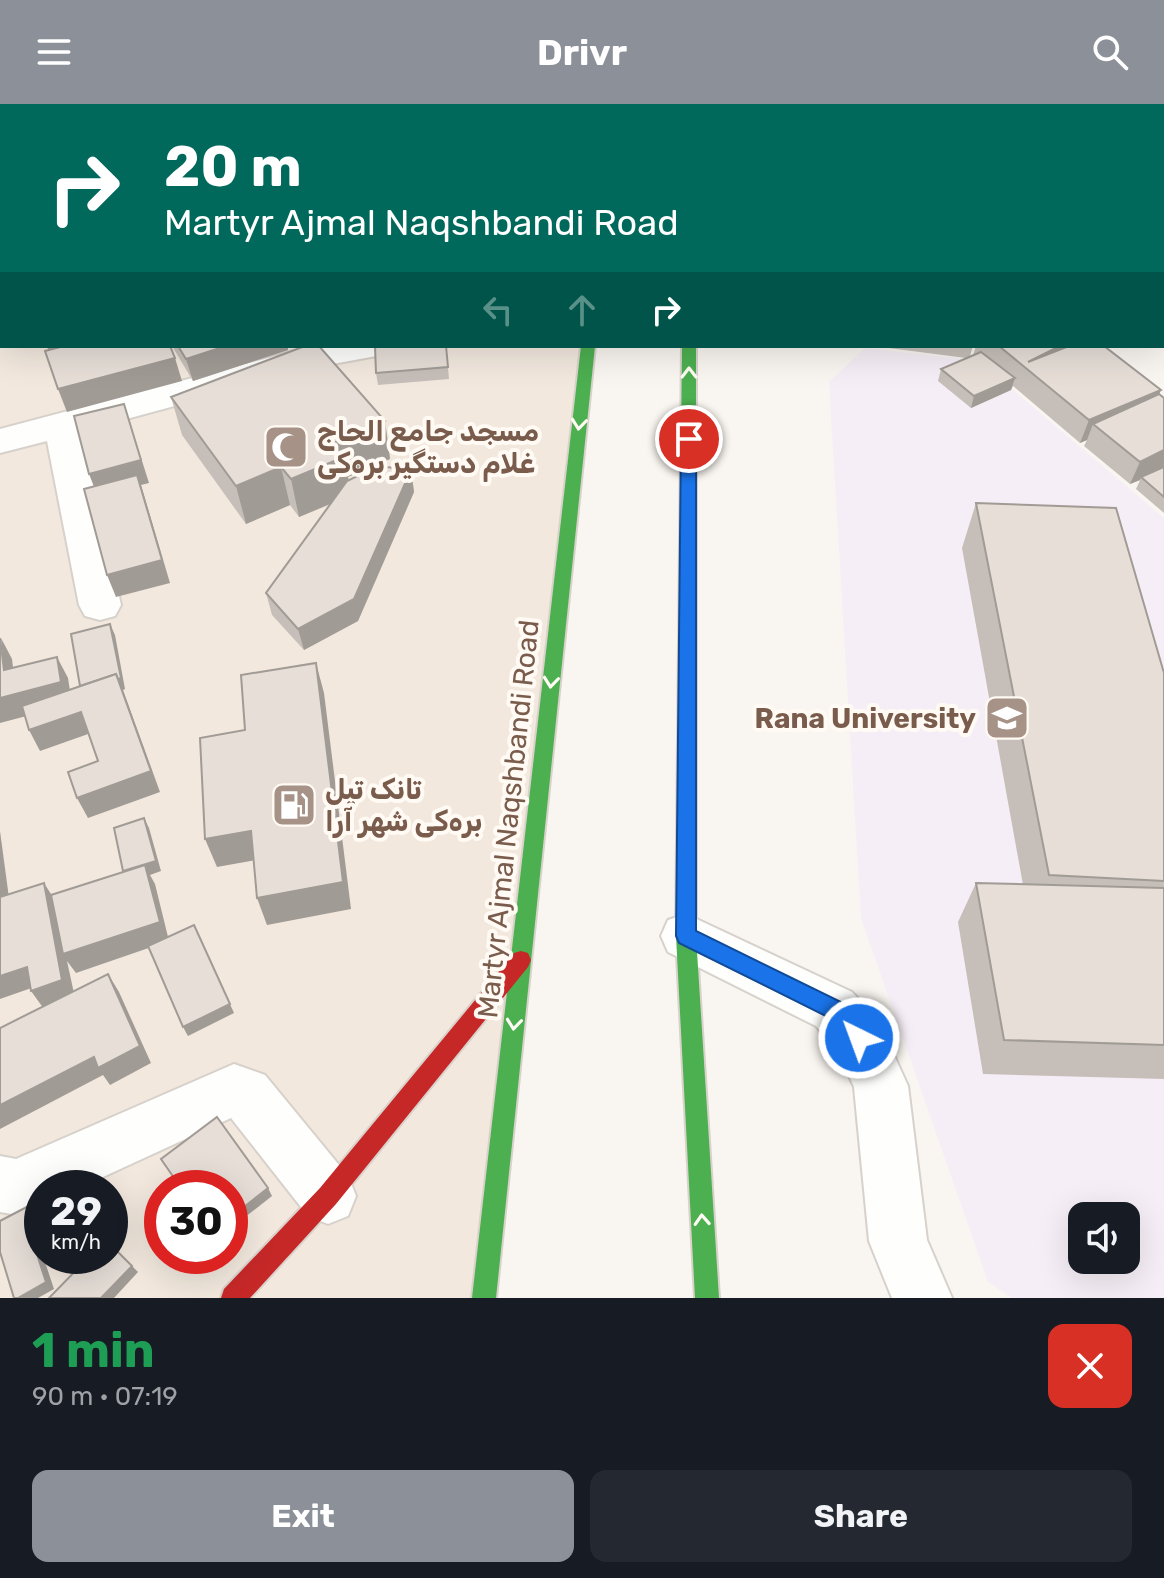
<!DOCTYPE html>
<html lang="en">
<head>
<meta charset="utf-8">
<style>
  body { margin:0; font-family:Rubik,Vazirmatn,sans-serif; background:#242831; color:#f1f3f6; height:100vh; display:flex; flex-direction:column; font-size:30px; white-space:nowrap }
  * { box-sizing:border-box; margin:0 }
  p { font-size:26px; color:#9ea1a6 }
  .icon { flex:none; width:44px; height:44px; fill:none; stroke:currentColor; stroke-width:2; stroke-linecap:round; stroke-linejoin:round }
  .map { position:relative; height:1194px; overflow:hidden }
  .side { display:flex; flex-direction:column; background:#171b24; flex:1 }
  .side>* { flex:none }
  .banner { position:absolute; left:0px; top:0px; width:1164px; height:244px; box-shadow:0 8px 32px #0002; background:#00695c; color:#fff; overflow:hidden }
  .buttons { position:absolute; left:1068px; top:1098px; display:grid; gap:16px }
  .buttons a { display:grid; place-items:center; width:72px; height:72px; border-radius:16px; background:#171b24; box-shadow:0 8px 32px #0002; font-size:40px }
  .speed { position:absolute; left:24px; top:1066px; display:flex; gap:16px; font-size:40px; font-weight:700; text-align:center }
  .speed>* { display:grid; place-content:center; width:104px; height:104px; border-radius:50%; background:#171b24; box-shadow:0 8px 32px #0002; line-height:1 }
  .speed small { font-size:20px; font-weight:400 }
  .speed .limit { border:12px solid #d22; background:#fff; color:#111 }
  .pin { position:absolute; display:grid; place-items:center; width:68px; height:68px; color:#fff; margin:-34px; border:4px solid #fff; border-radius:50%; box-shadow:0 2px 8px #0007 }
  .me { position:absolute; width:88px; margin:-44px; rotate:318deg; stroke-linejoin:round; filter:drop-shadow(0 0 6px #0008) }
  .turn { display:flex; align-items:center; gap:28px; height:168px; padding:0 32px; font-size:36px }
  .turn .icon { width:104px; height:104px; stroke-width:2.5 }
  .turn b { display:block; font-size:56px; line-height:68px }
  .lanes { display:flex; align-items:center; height:76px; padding:0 32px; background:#0003; justify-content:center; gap:40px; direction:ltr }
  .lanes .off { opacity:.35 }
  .round { display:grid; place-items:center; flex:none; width:84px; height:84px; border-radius:16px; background:#242831 }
  .overview { display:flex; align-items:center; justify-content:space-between; height:136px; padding:0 32px }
  h1 { font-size:48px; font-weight:700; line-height:60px; color:#1e9e55 }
  .cta { display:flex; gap:16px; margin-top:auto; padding:16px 32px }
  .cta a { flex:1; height:92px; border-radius:16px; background:#8c9099; color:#fff; font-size:32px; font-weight:700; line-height:92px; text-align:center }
  .cta a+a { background:#242831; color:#f1f3f6 }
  header { display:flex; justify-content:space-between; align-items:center; height:104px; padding:0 32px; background:#8c9099; color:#fff; font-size:36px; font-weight:700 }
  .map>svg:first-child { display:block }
  .residential { fill:#f2e8de; fill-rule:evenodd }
  .education { fill:#f6eef6; fill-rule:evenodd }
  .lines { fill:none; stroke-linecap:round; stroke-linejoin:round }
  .street-casing { stroke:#d7d1cb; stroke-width:4 }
  .fast-casing { stroke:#d9d2cb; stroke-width:4 }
  .slow-casing { stroke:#d9d2cb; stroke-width:4 }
  .jam-casing { stroke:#d9d2cb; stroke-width:4 }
  .street { fill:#fefefd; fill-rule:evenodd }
  .fast { fill:#4caf50; fill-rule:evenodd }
  .slow { fill:#ffc107; fill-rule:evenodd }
  .jam { fill:#c62828; fill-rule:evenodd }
  .wall { fill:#c6bfb9 }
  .shaded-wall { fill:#a19b96 }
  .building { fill:#e6ded7; stroke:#a19b96; stroke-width:2 }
  .oneway { stroke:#fffaf3 }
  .route { fill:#1a73e8; stroke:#114b97; stroke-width:2 }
  .labels { text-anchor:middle; stroke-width:8; stroke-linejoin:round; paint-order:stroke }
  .poi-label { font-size:28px; font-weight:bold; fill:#7a5c4d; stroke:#fffaf3; text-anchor:start }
  .street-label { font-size:28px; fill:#7a5c4d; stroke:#fffaf3 }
</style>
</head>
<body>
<header><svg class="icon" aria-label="menu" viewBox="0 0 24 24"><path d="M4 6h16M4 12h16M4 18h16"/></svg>Drivr<svg class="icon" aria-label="search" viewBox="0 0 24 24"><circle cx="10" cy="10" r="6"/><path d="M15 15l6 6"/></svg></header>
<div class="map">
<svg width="1164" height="1194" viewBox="0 0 1164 1194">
  <rect width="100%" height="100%" fill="#f9f5f0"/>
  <!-- residential -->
  <path class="residential" d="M0,0H606L2,2V242H588L484,1194H0ZM42,1084H110V1152H42ZM162,1084H230V1152H162Z"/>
  <!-- education -->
  <path class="education" d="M865,244L979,257L1164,414V1194H1012L988,1178L861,814L829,278ZM1082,1112H1126V1156H1082Z"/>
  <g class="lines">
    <!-- street casing -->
    <g class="street-casing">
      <g id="street">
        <path d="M155,0H183L184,2H156Z"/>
        <path d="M313,242H392L387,250L322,262L82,327L121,501L115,512L100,516L85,512L79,501L47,337L0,349V325Z"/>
        <path d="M686,810L852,888L878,916L908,982L927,1136L952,1194H892L869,1137L854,983L840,952L816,922L668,848L661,832L668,816Z"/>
        <path d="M234,960L265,971L348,1072L356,1092L348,1112L328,1120L308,1112L231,1014L79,1084H42V1101L17,1111L0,1108V1052L16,1055Z"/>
      </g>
    </g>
    <!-- fast casing -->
    <g class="fast-casing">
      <g id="fast">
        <rect x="600" y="0" width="12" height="2"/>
        <path d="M581,242H595L496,1194H472Z"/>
        <path d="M682,242H696V832L719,1194H695L676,832Z"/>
      </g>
    </g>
    <!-- slow casing -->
    <g class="slow-casing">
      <rect id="slow" x="682" y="0" width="12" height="2"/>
    </g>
    <!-- jam casing -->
    <g class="jam-casing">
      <path id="jam" d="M521,847L528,849L531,856L528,863L336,1100L250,1194H221L224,1185L320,1084L514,849Z"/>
    </g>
    <!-- street -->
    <use href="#street" class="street"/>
    <!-- fast -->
    <use href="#fast" class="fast"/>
    <!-- slow -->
    <use href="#slow" class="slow"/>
    <!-- jam -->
    <use href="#jam" class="jam"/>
  </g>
  <!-- wall -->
  <g class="wall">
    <path d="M174,0H273L275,2H175Z"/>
    <path d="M852,0H903L884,2H853Z"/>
    <path d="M1043,0H1089L1092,2H1045Z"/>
    <path d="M1130,0H1164V42L1162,40V2H1133Z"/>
    <path d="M172,242H288V246L193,277Z"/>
    <path d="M446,242L449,275L378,281L376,269Z"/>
    <path d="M882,242H973L970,252L973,251L976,242H1104L1161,286L1159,290L1164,294V409L1136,385L1140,376L1130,380L1084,342L1087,336L1080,339L1013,282L1011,286L971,304L938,277L941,265L966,254L881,243Z"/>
    <path d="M171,293L385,317L390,355L348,373L349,376L411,366L414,388L358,517L304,546L272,511L266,489L331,400L299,413L290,401L246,420L182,331Z"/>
    <path d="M976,399L1164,569V975L983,970L958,818L976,779L1023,781L962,444Z"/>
  </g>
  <!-- shaded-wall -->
  <g class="shaded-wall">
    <rect x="186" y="0" width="51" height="2"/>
    <path d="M471,0H481V2H463Z"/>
    <path d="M2,48V82L0,83V49Z"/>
    <path d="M2,89V114L1,115L0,90Z"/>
    <path d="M47,242H96L52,256Z"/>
    <path d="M226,242H288V246L193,277L186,255Z"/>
    <path d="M1060,242H1082L1028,258Z"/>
    <path d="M175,254L182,277L67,308L58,285Z"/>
    <path d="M1015,274L1011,286L971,304L974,292Z"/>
    <path d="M1161,286L1151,308L1093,320L1087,336L1080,339L1089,316Z"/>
    <path d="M124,300L149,379L141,381L170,479L116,493L107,471L98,393L89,370Z"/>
    <path d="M385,317L390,355L348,373L351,391L299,413L291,375L333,339Z"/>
    <path d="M1164,346V364L1141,373L1140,376L1130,380L1140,358Z"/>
    <path d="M281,363L290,401L246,420L236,382Z"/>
    <path d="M411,366L414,388L358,517L304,546L298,525Z"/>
    <path d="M110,520L115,531L125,585L123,586L160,688L88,714L77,694L151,667L116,570Z"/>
    <path d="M1,534L12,555L16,588L4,566Z"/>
    <path d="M57,553L68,574L72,600L0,619V594Z"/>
    <path d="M316,559L324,589L351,805L267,821L257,794Z"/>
    <path d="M81,608L91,629L40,647L29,626Z"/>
    <path d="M144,714L149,724L161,767L150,771L155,780L169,837L76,869L67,857L75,894L44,905L31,887L44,779L56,798L129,778Z"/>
    <path d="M0,727L9,794L0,796Z"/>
    <path d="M251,727L261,755L217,763L205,735Z"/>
    <path d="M194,821L234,909L188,932L183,923Z"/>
    <path d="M27,863L40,881L0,895V872Z"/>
    <path d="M108,870L119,888L151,959L110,981L103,971L0,1025V1001Z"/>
    <path d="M268,1084L272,1092L230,1125V1114Z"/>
    <path d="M42,1129V1141L40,1142L42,1152H43L54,1185L38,1194H18L32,1135Z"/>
    <path d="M132,1162L138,1168L114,1194H101Z"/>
  </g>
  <!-- building -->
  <g class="building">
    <path d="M0,0H7L8,2H2V48L0,49Z"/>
    <path d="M43,0H112L105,2H44Z"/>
    <path d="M135,0H165L166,2H136Z"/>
    <path d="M235,0H273L275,2H228Z"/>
    <path d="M283,0H304L297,2H284Z"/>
    <path d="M304,0H355L356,2H297Z"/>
    <path d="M381,0H393L394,2H371Z"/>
    <path d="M421,0H471L463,2H423Z"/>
    <path d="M492,0H550V2H493Z"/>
    <path d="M956,0H976L978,2H946Z"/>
    <path d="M1061,0H1089L1092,2H1064Z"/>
    <path d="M1164,1V14L1162,13L1161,2Z"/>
    <path d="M0,63H2V89L0,90Z"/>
    <path d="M64,242H170L175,254L58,285L45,247Z"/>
    <path d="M178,242H226L186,255Z"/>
    <path d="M305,242H319L385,317L333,339L344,353L291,375L281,363L236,382L171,293Z"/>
    <path d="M375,242H446L448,263L376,269Z"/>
    <path d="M999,242H1060L1028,258L1069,242H1104L1161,286L1089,316Z"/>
    <path d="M981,248L1015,274L974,292L941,265Z"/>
    <path d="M1159,290L1164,294V346L1140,358L1093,320Z"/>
    <path d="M124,300L141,356L89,370L74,312Z"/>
    <path d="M378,362L411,366L354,495L298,525L266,489L347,377Z"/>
    <path d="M1164,363V393L1141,373Z"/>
    <path d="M137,371L162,456L107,471L84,385Z"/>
    <path d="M976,399L1116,404L1164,569V777L1049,771Z"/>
    <path d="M110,520L121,574L118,575L116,570L80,582L71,530Z"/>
    <path d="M0,534L4,566L57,553L61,578L0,594Z"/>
    <path d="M316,559L343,778L257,794L251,727L205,735L200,634L245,626L241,571Z"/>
    <path d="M116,570L151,667L77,694L68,668L98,657L81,608L29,626L22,602Z"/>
    <path d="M144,714L156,757L123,767L114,724Z"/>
    <path d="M145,761L160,818L63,850L51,791Z"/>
    <path d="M44,779L62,876L31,887L27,863L0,872V793Z"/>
    <path d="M976,779L1164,784V941L1004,936Z"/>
    <path d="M194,821L230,900L183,923L148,842Z"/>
    <path d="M108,870L140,942L98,964L94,953L0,1001V924Z"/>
    <path d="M217,1013L268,1084L230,1114V1084H181L161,1055Z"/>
    <path d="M72,1080L74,1084H64Z"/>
    <path d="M42,1095V1129L32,1135L46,1178L18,1194H14L0,1148V1117Z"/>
    <path d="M110,1140L132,1162L101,1194H49L90,1152H110Z"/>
  </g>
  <!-- one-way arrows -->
  <defs><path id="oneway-chevron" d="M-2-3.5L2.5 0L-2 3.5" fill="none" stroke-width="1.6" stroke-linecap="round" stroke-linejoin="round" transform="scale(2)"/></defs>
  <g class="oneway">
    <use href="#oneway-chevron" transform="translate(689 269) rotate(-90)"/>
    <use href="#oneway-chevron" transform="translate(579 320) rotate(96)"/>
    <use href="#oneway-chevron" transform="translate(551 578) rotate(96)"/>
    <use href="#oneway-chevron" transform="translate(514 920) rotate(96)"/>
    <use href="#oneway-chevron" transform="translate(702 1116) rotate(-93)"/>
  </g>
  <!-- route -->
  <path class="route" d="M689,330L696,335V827L841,898L870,934L866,941L859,944L851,941L826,912L679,839L676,832L681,335Z"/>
  <!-- icons -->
  <defs>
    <g id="mosque-square" transform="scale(2.3)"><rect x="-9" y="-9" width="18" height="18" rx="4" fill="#a69286" stroke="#fffaf3"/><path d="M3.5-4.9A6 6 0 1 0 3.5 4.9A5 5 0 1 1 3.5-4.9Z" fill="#fff"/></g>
    <g id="university-square" transform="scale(2.3)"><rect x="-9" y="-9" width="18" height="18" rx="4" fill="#a69286" stroke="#fffaf3"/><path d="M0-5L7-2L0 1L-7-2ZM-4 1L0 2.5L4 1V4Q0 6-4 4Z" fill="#fff"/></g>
    <g id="fuel-square" transform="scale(2.3)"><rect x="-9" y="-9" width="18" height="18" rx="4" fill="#a69286" stroke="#fffaf3"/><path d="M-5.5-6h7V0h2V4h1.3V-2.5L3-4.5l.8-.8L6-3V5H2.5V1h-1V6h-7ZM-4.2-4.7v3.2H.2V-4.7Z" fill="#fff"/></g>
  </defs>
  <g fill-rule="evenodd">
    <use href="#mosque-square" x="286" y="343"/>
    <use href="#university-square" x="1007" y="614"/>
    <use href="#fuel-square" x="294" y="701"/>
  </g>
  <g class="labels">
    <!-- poi labels -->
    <g class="poi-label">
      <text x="317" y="337">مسجد جامع الحاج<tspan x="317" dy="32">غلام دستگیر بره‌کی</tspan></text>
      <text x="976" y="624" text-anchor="end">Rana University</text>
      <text x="325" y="695">تانک تیل<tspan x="325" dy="32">بره‌کی شهر آرا</tspan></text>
    </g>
    <!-- street labels -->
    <g class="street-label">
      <text transform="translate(508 715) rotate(-84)" y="10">Martyr Ajmal Naqshbandi Road</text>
    </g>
  </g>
</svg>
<div class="buttons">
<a><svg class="icon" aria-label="sound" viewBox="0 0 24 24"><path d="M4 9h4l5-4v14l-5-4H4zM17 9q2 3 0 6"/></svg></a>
</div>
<div class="speed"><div>29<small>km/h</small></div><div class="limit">30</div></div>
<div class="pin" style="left:689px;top:335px;background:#d93025"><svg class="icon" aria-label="arrive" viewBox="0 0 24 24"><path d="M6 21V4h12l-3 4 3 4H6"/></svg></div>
<svg class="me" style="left:859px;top:934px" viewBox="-20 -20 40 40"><circle r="17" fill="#1a73e8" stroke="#fff" stroke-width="3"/><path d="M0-11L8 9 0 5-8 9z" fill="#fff"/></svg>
<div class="banner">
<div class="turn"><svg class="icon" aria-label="right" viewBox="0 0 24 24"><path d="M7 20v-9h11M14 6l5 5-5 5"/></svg><div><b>20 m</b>Martyr Ajmal Naqshbandi Road</div></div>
<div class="lanes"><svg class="icon off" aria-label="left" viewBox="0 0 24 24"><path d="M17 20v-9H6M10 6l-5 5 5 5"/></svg><svg class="icon off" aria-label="ahead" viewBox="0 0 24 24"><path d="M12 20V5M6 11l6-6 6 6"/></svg><svg class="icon" aria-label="right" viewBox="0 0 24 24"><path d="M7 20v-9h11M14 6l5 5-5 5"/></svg></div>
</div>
</div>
<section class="side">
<div class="overview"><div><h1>1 min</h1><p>90 m · 07:19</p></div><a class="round" style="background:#d93025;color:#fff"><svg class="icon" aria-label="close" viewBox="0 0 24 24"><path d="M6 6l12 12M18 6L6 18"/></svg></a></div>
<div class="cta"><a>Exit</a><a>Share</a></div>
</section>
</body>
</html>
